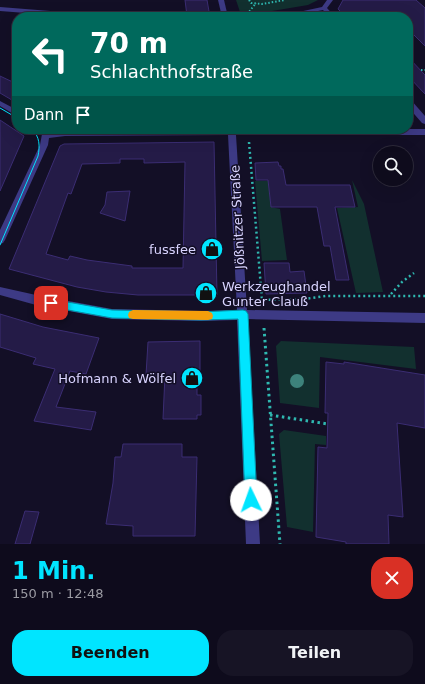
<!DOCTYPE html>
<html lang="de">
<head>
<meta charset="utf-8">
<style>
  body { margin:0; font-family:"DejaVu Sans",sans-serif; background:#171425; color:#f1f3f6; height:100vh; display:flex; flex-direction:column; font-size:15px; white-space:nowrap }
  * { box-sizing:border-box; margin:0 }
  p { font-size:13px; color:#9b9ba3 }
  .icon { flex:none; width:22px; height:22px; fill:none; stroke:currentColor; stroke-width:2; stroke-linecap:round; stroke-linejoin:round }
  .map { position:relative; height:544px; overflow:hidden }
  .panel { display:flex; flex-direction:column; background:#0e0b1c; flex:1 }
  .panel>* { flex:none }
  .hud { position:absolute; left:12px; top:12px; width:401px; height:122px; border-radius:16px; box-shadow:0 4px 16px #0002,0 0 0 1px #2e2b3b; background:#00695c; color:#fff; overflow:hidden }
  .tools { position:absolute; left:373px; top:146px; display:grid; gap:8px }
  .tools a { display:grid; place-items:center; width:40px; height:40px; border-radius:50%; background:#0e0b1c; box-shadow:0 4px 16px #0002,0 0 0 1px #2e2b3b; font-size:20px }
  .pin { position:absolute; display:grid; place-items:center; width:34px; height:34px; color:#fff; margin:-17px; border-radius:8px; box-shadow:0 2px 6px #0006 }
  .me { position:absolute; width:44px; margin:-22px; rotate:357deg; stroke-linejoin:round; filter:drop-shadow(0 0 3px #0008) }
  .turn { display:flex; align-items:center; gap:14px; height:84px; padding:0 12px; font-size:18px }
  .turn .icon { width:52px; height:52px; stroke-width:2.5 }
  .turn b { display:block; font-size:28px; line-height:34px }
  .then { display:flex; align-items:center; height:38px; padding:0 12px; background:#0003; gap:8px; font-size:15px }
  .round { display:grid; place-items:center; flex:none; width:42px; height:42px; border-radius:16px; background:#171425 }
  .overview { display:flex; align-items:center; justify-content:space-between; height:68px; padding:0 12px }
  h1 { font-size:24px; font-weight:600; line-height:30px; color:#00e5ff }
  .action { display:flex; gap:8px; margin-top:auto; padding:8px 12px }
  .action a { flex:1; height:46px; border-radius:16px; background:#00e5ff; color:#111; font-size:16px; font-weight:600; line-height:46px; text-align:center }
  .action a+a { background:#171425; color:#f1f3f6 }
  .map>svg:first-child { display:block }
  .green { fill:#12302f }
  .building { fill:#241b47; stroke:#3b2d73; fill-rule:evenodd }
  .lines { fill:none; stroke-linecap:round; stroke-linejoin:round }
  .path-far2 { stroke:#2fb8b0; stroke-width:2; stroke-dasharray:1.5 2; stroke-linecap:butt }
  .path-far1 { stroke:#2fb8b0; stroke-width:2.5; stroke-dasharray:2 3; stroke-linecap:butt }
  .path { stroke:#2fb8b0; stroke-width:3; stroke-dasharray:2.5 3.5; stroke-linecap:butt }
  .minor { fill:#3d3a85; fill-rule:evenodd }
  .tram { stroke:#00e5ff; stroke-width:1 }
  .tree { fill:#3d827b }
  .route { fill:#00e5ff; stroke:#0095a6 }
  .slow { fill:#f59e0b }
  .labels { text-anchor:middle; stroke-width:3; stroke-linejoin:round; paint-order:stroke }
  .street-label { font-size:13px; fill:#d9d4ff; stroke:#130f26 }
  .poi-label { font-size:13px; fill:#d9d4ff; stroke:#130f26; text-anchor:end }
</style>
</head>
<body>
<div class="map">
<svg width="425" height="544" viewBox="0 0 425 544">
  <rect width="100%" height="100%" fill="#130f26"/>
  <!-- green -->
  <g class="green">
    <path d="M236,0H318L308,5L242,16L241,15Z"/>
    <path d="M352,180L364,204L383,292L356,293L337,208L358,207Z"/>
    <path d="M255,181H268L271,207L280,209L287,260L262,261Z"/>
    <path d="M281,341L414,347L416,369L320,357L319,408L280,403L276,346Z"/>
    <path d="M284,430L326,436V445L315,444L313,532L287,527L279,434Z"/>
  </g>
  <!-- building -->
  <g class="building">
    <path d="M185,0H207L210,17L187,16Z"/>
    <path d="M343,0H416L425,8V46L408,29V17H346L338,9Z"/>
    <path d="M408,57L425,75V94L408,76Z"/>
    <path d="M0,76L17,84V103L0,93Z"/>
    <path d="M0,120L24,136L0,191Z"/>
    <path d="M214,142L217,295H138L106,292L77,287L9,269L60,146L64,144ZM120,159H144V163L185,162L183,268H132V266L87,260L70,256L68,260L46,254L68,193L71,194L82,164L120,163Z"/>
    <path d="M278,162L279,166H281V169H283L286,185H350L355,207H335L349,280H336L330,246H324L317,207H271L268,180H256L255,163Z"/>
    <path d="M130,191L125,221L100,213L105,205L107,192Z"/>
    <path d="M264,263H289L290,272L304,271L307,293L266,294Z"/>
    <path d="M0,314L43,327L99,338L86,374L70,371L56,407L96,412L91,430L34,421L55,369L33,364L36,358L0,347Z"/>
    <path d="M200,341V371H197V395H201V415H197V419H163L165,375H146L148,342Z"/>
    <path d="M326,362L344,364V362L425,375V428L397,423L403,517L388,515L389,544H346V542L316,537L318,447L327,448L328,413H325Z"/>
    <path d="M123,444H182V457H197L195,536H133V526L106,524L113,483L115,457H121Z"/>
    <path d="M25,511L39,512L30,544H15Z"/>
  </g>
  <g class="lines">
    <!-- path-far2 -->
    <g class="path-far2">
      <path d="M249,0L251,3L262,4L285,0"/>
      <path d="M245,17L256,3"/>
      <path d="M421,70H425"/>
    </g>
    <!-- path-far1 -->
    <g class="path-far1">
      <path d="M249,142L262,300L304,299L326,296H425"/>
      <path d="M391,294L402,282L414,273"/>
    </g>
    <!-- path -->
    <g class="path">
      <path d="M264,328L280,544"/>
      <path d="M270,415L328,424"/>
    </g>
    <!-- minor -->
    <g class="minor">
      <path d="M218,0H224L228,17H222Z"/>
      <path d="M327,0H333L327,8L335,17H329L323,10L288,17H275L322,7Z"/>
      <path d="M0,7L101,15L104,17H77L0,11Z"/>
      <path d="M408,100H411L425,116V124L422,123L408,107Z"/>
      <path d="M0,101L17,110V116L0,106Z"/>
      <path d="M228,129H425V135H236L247,310L425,313V323L248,319L260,544H246L237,320L201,321L112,319L36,305L0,295V287L36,295L112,309L201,311L237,310L228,135L65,136L49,138L48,145L5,240L3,243L0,244V230L40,145L42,134L65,130Z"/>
    </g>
    <!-- tram -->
    <g class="tram">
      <path d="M0,108L17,118"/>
      <path d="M0,245L38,156C40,146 40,137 32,129"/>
    </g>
  </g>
  <!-- trees -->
  <circle class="tree" cx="297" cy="381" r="7"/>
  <!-- route -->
  <path class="route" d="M51,299L112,310L201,312L243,310L246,311L248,314L257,500L255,504L251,506L247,504L245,500L238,319L201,320L112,318L51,307L48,306L46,303L48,300Z"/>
  <!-- slow -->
  <path class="slow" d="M133,310L208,311L212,313L213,316L212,319L208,320L133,319L129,318L128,315L129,312Z"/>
  <!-- icons -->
  <defs>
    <g id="shop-disc" transform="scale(1.15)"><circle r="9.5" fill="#00e5ff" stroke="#130f26"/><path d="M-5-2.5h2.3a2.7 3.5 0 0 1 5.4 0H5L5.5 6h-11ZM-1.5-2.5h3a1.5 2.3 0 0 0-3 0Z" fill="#111"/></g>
  </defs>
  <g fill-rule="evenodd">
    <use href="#shop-disc" x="212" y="249"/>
    <use href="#shop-disc" x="206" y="293"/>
    <use href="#shop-disc" x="192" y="378"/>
  </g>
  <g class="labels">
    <!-- street labels -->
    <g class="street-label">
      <text transform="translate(237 217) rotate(-93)" y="5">Jößnitzer Straße</text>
    </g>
    <!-- poi labels -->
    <g class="poi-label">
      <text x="196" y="254">fussfee</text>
      <text x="222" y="291" text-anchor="start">Werkzeughandel<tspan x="222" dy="15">Gunter Clauß</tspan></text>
      <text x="176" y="383">Hofmann &amp; Wölfel</text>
    </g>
  </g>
</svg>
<div class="tools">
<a><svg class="icon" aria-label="search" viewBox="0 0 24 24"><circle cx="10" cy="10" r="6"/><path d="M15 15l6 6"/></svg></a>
</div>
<div class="pin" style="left:51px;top:303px;background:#d93025"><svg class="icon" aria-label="arrive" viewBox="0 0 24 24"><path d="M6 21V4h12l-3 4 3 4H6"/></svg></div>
<svg class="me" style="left:251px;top:500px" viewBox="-20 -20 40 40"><circle r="19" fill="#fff"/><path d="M0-13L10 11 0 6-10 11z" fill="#00e5ff"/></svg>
<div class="hud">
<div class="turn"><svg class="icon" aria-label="left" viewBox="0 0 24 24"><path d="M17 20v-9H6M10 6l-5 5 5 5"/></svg><div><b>70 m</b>Schlachthofstraße</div></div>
<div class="then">Dann<svg class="icon" aria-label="arrive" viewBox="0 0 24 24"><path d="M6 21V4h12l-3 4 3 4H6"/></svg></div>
</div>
</div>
<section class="panel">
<div class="overview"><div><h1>1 Min.</h1><p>150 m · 12:48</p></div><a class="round" style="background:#d93025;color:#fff"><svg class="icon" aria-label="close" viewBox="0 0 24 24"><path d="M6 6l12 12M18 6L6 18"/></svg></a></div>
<div class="action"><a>Beenden</a><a>Teilen</a></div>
</section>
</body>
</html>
